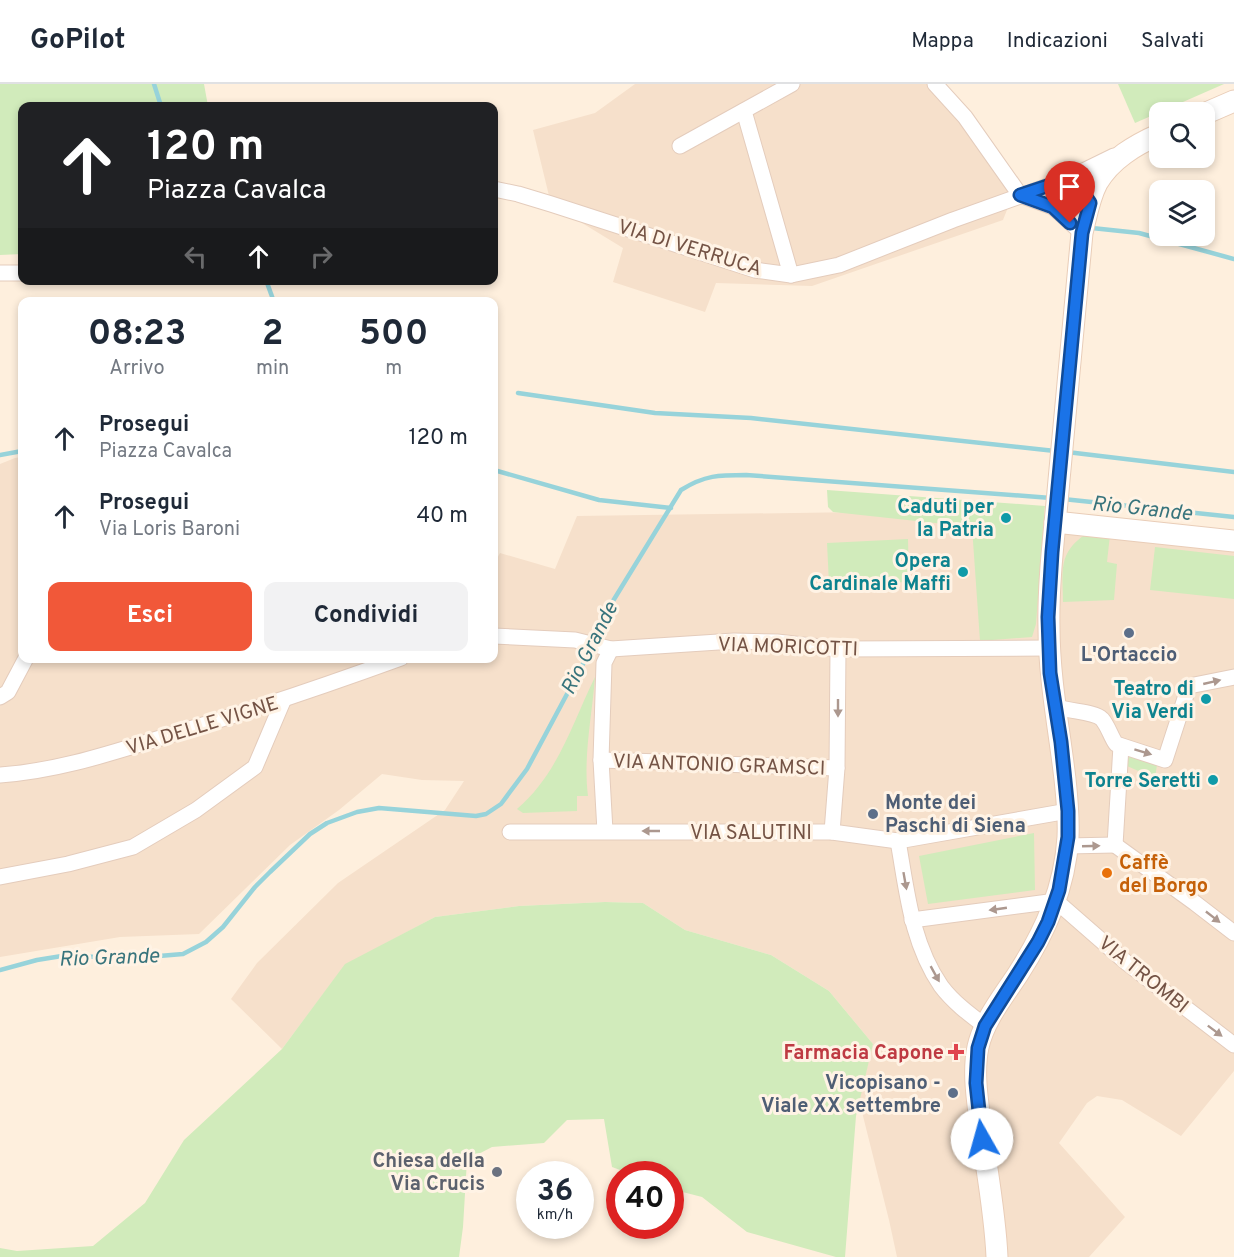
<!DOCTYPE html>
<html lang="it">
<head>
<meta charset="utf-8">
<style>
  body { margin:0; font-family:Overpass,sans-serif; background:#f2f2f3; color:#1f2937; height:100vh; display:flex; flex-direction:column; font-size:22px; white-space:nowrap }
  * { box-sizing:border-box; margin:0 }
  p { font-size:20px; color:#747a83 }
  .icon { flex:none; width:33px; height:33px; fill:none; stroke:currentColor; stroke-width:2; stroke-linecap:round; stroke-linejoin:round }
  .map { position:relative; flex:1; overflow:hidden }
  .sheet { position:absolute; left:18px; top:213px; width:480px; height:366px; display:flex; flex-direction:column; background:#fff; border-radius:12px; box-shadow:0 3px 9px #0003 }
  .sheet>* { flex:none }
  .guide { position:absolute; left:18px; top:18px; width:480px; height:183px; border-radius:12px; box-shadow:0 3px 9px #0003; background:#202124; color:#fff; overflow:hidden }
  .fabs { position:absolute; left:1149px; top:18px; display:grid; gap:12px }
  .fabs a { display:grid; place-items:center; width:66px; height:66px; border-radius:12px; background:#fff; box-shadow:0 3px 9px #0003; font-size:30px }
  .speed { position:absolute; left:516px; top:1077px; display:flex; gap:12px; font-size:30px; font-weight:700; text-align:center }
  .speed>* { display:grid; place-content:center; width:78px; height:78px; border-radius:50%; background:#fff; box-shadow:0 3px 9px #0003; line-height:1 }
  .speed small { font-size:15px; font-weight:400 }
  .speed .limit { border:9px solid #d22; background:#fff; color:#111 }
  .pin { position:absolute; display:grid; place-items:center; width:51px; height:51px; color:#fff; margin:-62px -26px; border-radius:50% 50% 50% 0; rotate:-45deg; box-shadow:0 0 6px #0007 }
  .pin .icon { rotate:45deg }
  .me { position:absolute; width:66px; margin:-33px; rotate:353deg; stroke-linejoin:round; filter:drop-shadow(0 0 4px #0008) }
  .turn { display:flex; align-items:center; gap:21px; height:126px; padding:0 30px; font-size:27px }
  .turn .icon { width:78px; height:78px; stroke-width:2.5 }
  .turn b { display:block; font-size:42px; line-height:51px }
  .lanes { display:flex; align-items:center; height:57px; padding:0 30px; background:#0003; justify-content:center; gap:30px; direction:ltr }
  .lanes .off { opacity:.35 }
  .eta { display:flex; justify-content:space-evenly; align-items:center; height:102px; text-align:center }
  .eta b { font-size:36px; font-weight:700; line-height:42px }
  .cta { display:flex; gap:12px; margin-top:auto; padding:12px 30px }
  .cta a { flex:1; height:69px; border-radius:12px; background:#f15839; color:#fff; font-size:24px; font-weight:700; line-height:69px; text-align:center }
  .cta a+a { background:#f2f2f3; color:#1f2937 }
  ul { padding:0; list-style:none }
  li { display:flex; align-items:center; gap:18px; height:78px; padding:0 30px }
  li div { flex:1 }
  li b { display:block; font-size:22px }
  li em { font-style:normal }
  header { display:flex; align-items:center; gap:36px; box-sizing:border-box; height:84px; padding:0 30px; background:#fff; border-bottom:2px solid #e0e1e3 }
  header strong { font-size:28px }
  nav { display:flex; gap:33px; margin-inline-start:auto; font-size:21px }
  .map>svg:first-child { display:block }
  .residential { fill:#f6e0cb }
  .green { fill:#d1ebbb }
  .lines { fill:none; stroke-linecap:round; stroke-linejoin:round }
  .stream { stroke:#97d3da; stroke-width:4.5 }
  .street-casing { stroke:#e4ccbc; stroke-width:17 }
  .secondary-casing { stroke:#e9cdb8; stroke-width:23 }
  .street { stroke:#fff; stroke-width:15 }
  .secondary { stroke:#fff; stroke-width:21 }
  .oneway { fill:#ac988f }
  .route-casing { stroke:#114b97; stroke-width:15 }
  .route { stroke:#1a73e8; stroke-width:10 }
  .culture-dot { fill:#0f9aa8; stroke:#fff3e5; stroke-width:2 }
  .service-dot { fill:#5c6f8a; stroke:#fff3e5; stroke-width:2 }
  .food-dot { fill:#e8710a; stroke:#fff3e5; stroke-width:2 }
  .health-dot { fill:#e0444e; stroke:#fff3e5; stroke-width:2 }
  .worship-dot { fill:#6b7280; stroke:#fff3e5; stroke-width:2 }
  .labels { text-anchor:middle; stroke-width:6; stroke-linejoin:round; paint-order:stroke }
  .street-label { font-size:20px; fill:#745345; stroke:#fff3e5 }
  .culture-label { font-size:20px; font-weight:bold; fill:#0d838f; stroke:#fff3e5; text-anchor:end }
  .service-label { font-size:20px; font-weight:bold; fill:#4e5e75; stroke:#fff3e5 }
  .food-label { font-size:20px; font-weight:bold; fill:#c56008; stroke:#fff3e5; text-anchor:start }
  .health-label { font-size:20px; font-weight:bold; fill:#be3a42; stroke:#fff3e5; text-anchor:end }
  .worship-label { font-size:20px; font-weight:bold; fill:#5b616d; stroke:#fff3e5; text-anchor:end }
  .water-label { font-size:21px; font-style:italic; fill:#38747c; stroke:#fff3e5 }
</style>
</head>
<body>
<header>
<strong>GoPilot</strong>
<nav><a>Mappa</a><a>Indicazioni</a><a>Salvati</a></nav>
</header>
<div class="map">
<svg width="1234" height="1173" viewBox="0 0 1234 1173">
  <rect width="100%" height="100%" fill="#feefdd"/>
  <!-- residential -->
  <g class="residential">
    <path d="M635,0H945L1018,98L1003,136L812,202L716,199L705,228L613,198L623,164L551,120L533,46L595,29Z"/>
    <path d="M22,373V574H494V480L500,469L555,485L577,432L860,428L1040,449L1086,450L1234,464V987L1181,1052L1122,1016L1097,1012L1087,1019L1059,1059L1125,1133L1089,1173H897L889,1136L859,1016L873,960L829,907L771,871L685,846L643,819L605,818L519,822L435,833L345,881L282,965L231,915L257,879L338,799L445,726L464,697L422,696L382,690L339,726L290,761L199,850L120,853L0,873V380L15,374Z"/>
  </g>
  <!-- green -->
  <g class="green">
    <path d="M0,0H204L208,22H22V170L0,171Z"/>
    <path d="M1118,0H1224L1135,39Z"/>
    <path d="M827,406L1045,422L1036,540L1032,553L980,557L972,443L833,428L828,423Z"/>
    <path d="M1086,450L1110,451L1107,478L1117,480L1114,516L1063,518C1063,488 1057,469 1086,450Z"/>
    <path d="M908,455L909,498L829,500L827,459Z"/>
    <path d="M1155,463L1234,472V515L1150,506Z"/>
    <path d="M595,593C592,633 583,672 588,712H577V727L523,729L517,725C558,690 572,640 595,593Z"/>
    <path d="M1122,670L1157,681L1154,700L1143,689L1127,682Z"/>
    <path d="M1034,749L1035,806L928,820L919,772Z"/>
    <path d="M605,818L643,819L685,846L771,871L829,907L873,960L856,1032L845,1173H836L747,1148L702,1113L671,1105L670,1090H631L612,1083L604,1035L567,1036L544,1059L492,1063L467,1076L463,1143L459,1173H0V1164L17,1167L93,1162L145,1119L184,1056L282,965L345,880L435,833L519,822Z"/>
  </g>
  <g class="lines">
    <!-- stream -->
    <g class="stream">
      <path d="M154,0L161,22"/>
      <path d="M1092,144L1139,149L1234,175"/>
      <path d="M266,196L274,218"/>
      <path d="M518,309L655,329L751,334L1055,367"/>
      <path d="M1067,368L1234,388"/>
      <path d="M0,371L22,367"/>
      <path d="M494,386L599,416L671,424"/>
      <path d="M1063,415L1234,433"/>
      <path d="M0,886L37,876L68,871L123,875L183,870L206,858L223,843L255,803L270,788L310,750L327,739L357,728L379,724L476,732L486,730L501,720L527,685L582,582L613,517L681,406C705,391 719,391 746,391L1051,414"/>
    </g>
    <!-- street casing -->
    <g class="street-casing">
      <g id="street">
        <path d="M935,0L965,33L1020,111"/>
        <path d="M744,27L791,191"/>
        <path d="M680,62L792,0"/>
        <path d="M494,105L518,110L551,120L755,186L791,191L839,181L953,136L1065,96L1114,72"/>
        <path d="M1020,111L1053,123L1082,149"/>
        <path d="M1053,123L1076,122L1090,119L1082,107L1065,96"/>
        <path d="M0,189H22"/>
        <path d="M494,552L575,556L611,565L734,557L777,558L838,565L1049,564"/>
        <path d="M0,613L8,608L26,574"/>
        <path d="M1056,622C1068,628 1093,627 1102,635C1108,642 1111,653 1116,660L1165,676L1189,602L1234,593"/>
        <path d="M601,676L837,684"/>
        <path d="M0,691C59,687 114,668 170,651C247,628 324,602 401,574"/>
        <path d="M605,747L601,676L604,579L611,565"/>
        <path d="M510,748H832L898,757L1068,727"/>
        <path d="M832,748L837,684L838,565"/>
        <path d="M898,757C907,807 911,858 941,902C953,918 969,930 985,942"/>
        <path d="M1115,761L1195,819L1234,849"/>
        <path d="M1115,761L1121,662"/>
        <path d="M1067,762L1115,761"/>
        <path d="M0,793L68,780L133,763L196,726L255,683L283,617"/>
        <path d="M912,836L1056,817L1127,879L1234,961"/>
      </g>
    </g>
    <!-- secondary casing -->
    <g class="secondary-casing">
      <g id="secondary">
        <path d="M1204,30L1234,17"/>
        <path d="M1055,438L1234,457"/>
        <path d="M997,1173C995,1127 986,1083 980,1037C977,1013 973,987 978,963C984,936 1003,913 1018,890C1045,848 1065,804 1068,753C1069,734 1067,714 1065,695C1059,644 1049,594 1049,543C1048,494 1055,445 1059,396C1067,314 1074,231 1082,149C1086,133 1089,114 1097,99C1111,75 1135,61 1160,50"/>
      </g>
    </g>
    <!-- street -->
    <use href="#street" class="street"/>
    <!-- secondary -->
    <use href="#secondary" class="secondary"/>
  </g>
  <!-- one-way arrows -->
  <defs><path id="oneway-solid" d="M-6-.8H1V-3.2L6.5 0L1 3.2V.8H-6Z" transform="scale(1.5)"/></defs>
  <g class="oneway">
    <use href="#oneway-solid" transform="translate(1212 598) rotate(-13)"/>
    <use href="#oneway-solid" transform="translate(838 624) rotate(90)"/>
    <use href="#oneway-solid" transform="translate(1143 668) rotate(17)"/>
    <use href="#oneway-solid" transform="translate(651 747) rotate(-180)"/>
    <use href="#oneway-solid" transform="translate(1091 762) rotate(-2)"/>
    <use href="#oneway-solid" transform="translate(905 797) rotate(80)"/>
    <use href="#oneway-solid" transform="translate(998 825) rotate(172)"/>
    <use href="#oneway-solid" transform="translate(1213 833) rotate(38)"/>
    <use href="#oneway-solid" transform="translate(935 890) rotate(61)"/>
    <use href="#oneway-solid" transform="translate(1215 947) rotate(37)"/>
  </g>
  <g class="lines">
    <!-- route casing -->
    <g class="route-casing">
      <path id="route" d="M982,1055L976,999L978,964L985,942L1038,858L1048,838L1059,806L1068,753V727L1061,658L1050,589L1048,533L1052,468L1082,149L1090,119L1082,107L1065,96L1020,111L1053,123L1070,139"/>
    </g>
    <!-- route -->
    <use href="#route" class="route"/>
  </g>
  <!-- markers -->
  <g class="culture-dot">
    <circle cx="1006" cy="434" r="6"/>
    <circle cx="963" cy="488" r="6"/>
    <circle cx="1206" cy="615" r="6"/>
    <circle cx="1213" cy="696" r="6"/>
  </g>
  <g class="service-dot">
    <circle cx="1129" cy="549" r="6"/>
    <circle cx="873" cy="730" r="6"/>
    <circle cx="953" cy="1009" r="6"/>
  </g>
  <circle class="food-dot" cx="1107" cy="789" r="6"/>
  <path class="health-dot" d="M953 959h6v6h6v6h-6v6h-6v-6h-6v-6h6z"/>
  <circle class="worship-dot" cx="497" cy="1088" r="6"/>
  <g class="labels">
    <!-- street labels -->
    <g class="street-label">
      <text transform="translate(690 163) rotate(17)" y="7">VIA DI VERRUCA</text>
      <text transform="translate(788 562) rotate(2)" y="7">VIA MORICOTTI</text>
      <text transform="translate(202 641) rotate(-17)" y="7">VIA DELLE VIGNE</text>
      <text transform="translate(719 680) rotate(2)" y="7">VIA ANTONIO GRAMSCI</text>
      <text x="751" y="755">VIA SALUTINI</text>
      <text transform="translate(1144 890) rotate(39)" y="7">VIA TROMBI</text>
    </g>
    <!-- culture labels -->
    <g class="culture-label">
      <text x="994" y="429">Caduti per<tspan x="994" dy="23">la Patria</tspan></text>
      <text x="951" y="483">Opera<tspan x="951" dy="23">Cardinale Maffi</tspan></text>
      <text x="1194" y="611">Teatro di<tspan x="1194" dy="23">Via Verdi</tspan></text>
      <text x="1201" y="703">Torre Seretti</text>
    </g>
    <!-- service labels -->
    <g class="service-label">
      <text x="1129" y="577">L'Ortaccio</text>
      <text x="885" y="725" text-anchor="start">Monte dei<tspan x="885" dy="23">Paschi di Siena</tspan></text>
      <text x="941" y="1005" text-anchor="end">Vicopisano -<tspan x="941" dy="23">Viale XX settembre</tspan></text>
    </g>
    <!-- food labels -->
    <g class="food-label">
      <text x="1119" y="785">Caffè<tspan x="1119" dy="23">del Borgo</tspan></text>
    </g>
    <!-- health labels -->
    <g class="health-label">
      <text x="944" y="975">Farmacia Capone</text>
    </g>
    <!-- worship labels -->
    <g class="worship-label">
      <text x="485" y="1083">Chiesa della<tspan x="485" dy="23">Via Crucis</tspan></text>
    </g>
    <!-- water labels -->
    <g class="water-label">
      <text transform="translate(1142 424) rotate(6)" y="7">Rio Grande</text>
      <text transform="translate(589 564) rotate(-63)" y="7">Rio Grande</text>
      <text transform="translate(109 873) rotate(-2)" y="7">Rio Grande</text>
    </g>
  </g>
</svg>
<div class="fabs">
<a><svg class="icon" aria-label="search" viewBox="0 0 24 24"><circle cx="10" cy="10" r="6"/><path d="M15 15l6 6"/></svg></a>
<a><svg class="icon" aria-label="layers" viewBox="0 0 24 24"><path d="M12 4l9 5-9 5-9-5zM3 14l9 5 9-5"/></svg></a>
</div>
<div class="speed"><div>36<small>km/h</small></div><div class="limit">40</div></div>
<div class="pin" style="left:1070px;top:139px;background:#d93025"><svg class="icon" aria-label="arrive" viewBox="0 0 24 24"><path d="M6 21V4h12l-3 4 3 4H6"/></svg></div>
<svg class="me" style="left:982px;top:1055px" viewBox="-20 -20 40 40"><circle r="19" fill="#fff"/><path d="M0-13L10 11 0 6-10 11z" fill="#1a73e8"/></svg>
<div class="guide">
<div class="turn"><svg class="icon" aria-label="ahead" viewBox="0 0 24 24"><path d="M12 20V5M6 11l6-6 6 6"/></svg><div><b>120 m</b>Piazza Cavalca</div></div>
<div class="lanes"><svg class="icon off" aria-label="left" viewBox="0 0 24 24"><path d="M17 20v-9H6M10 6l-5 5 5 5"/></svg><svg class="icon" aria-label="ahead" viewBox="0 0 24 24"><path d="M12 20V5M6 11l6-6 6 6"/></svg><svg class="icon off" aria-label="right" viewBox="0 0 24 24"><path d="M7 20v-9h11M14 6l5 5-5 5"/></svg></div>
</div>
<section class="sheet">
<div class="eta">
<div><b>08:23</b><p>Arrivo</p></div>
<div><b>2</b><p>min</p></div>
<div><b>500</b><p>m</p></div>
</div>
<ul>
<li><svg class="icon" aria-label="ahead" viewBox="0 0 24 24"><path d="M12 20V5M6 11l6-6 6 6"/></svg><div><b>Prosegui</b><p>Piazza Cavalca</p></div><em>120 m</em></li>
<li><svg class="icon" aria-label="ahead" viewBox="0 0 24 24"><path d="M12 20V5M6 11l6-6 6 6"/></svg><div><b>Prosegui</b><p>Via Loris Baroni</p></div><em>40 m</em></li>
</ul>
<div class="cta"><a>Esci</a><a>Condividi</a></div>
</section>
</div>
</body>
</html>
